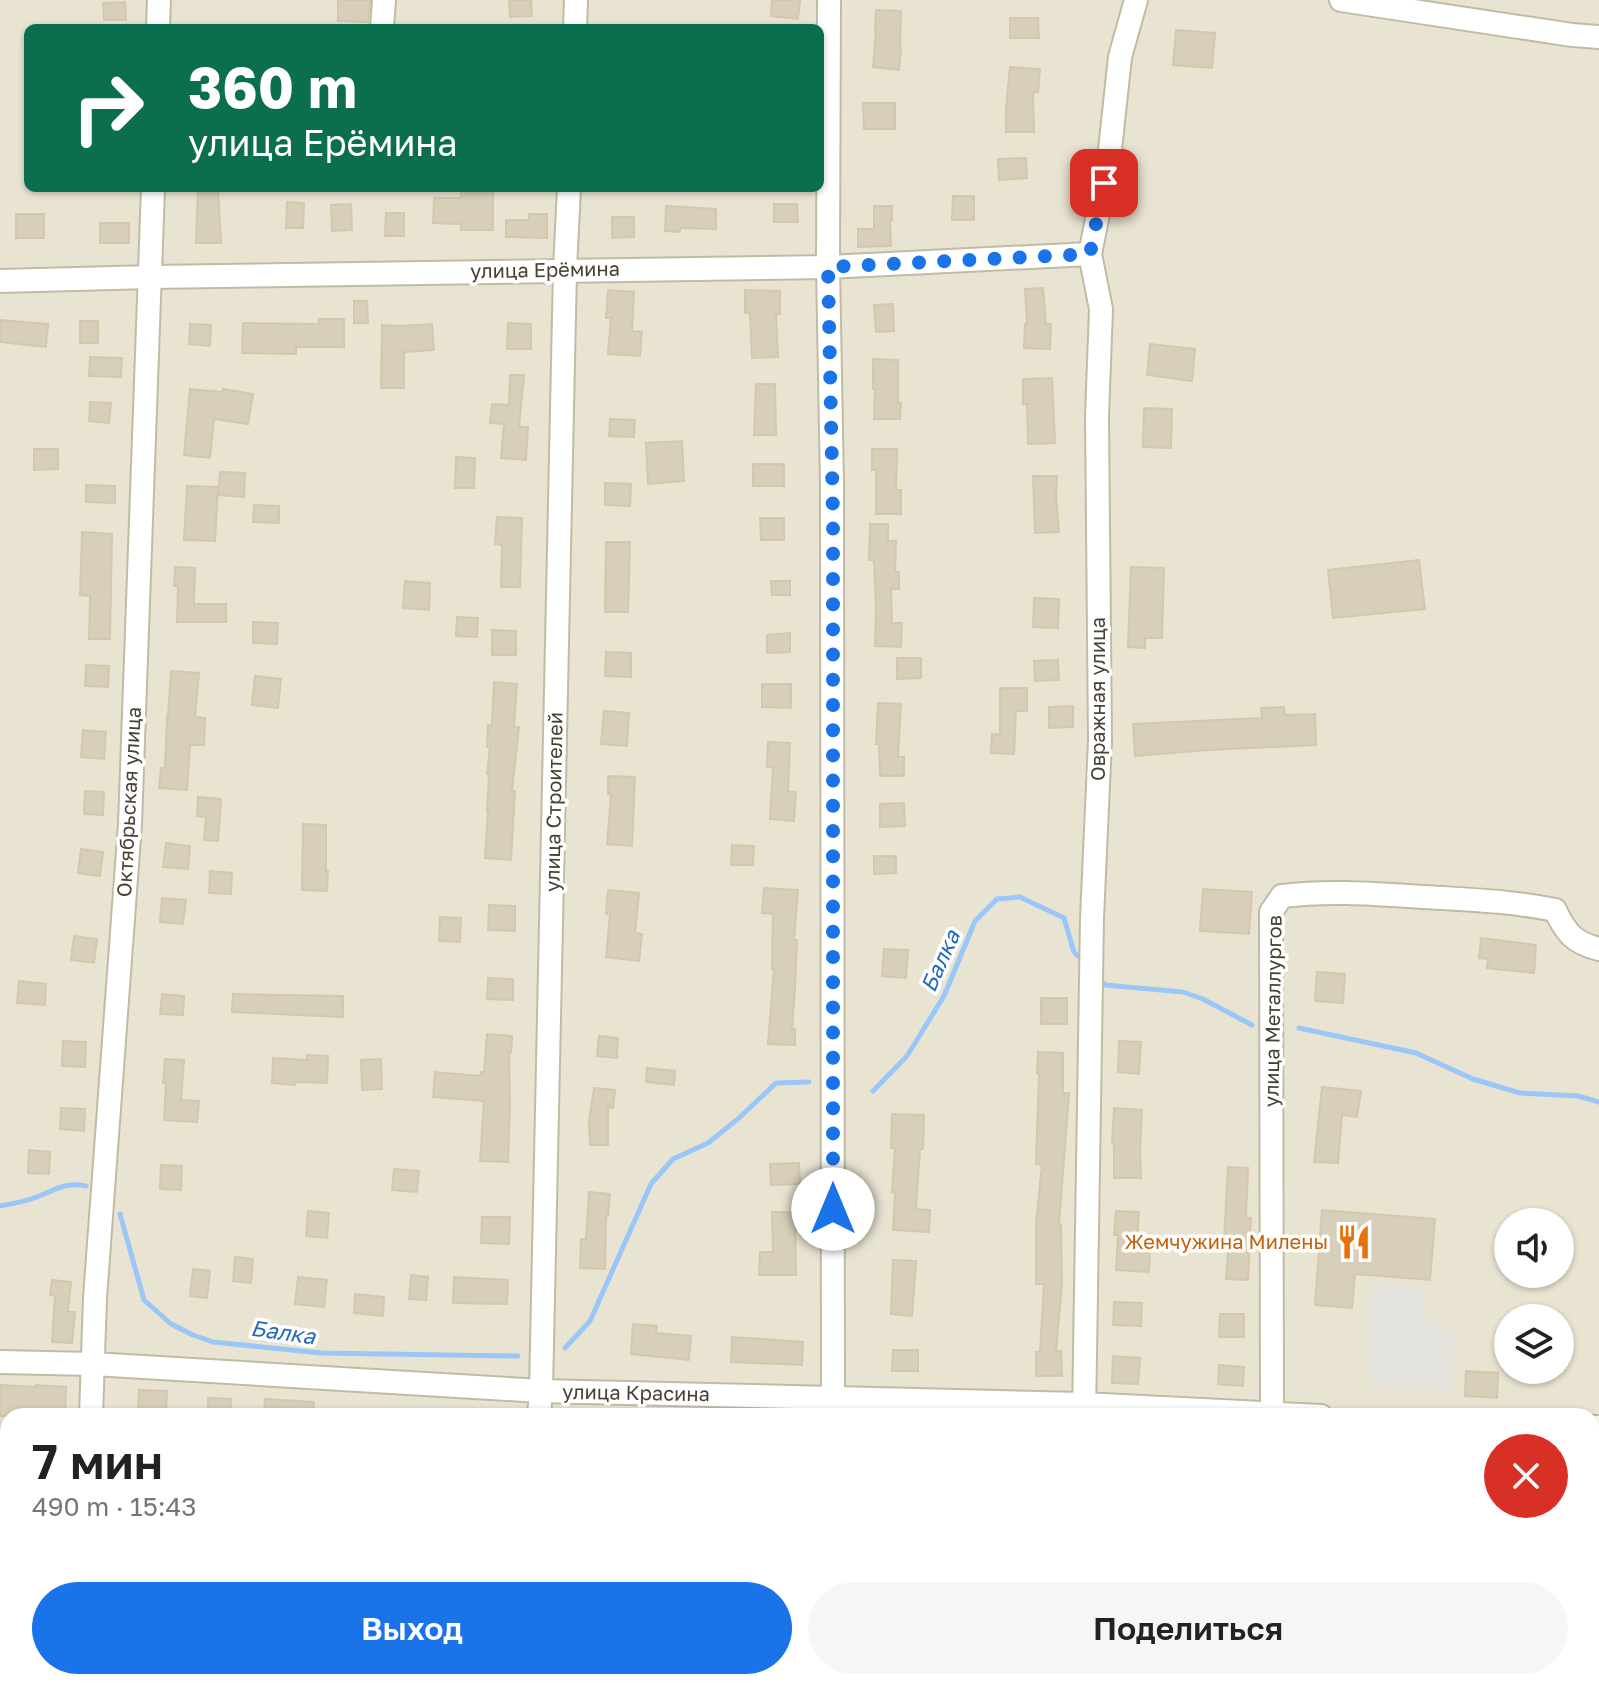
<!DOCTYPE html>
<html lang="ru">
<head>
<meta charset="utf-8">
<style>
  body { margin:0; font-family:"Golos Text",sans-serif; background:#f6f6f6; color:#222; height:100vh; display:flex; flex-direction:column; font-size:30px; white-space:nowrap }
  * { box-sizing:border-box; margin:0 }
  p { font-size:26px; color:#767676 }
  .icon { flex:none; width:44px; height:44px; fill:none; stroke:currentColor; stroke-width:2; stroke-linecap:round; stroke-linejoin:round }
  .map { position:relative; flex:1; overflow:hidden }
  .details { position:absolute; left:0px; top:1408px; width:1600px; height:282px; display:flex; flex-direction:column; background:#fff; border-radius:24px 24px 0 0; box-shadow:0 2px 6px #0004 }
  .details>* { flex:none }
  .banner { position:absolute; left:24px; top:24px; width:800px; height:168px; border-radius:12px; box-shadow:0 2px 6px #0004; background:#0b6e4f; color:#fff; overflow:hidden }
  .tools { position:absolute; left:1494px; top:1208px; display:grid; gap:16px }
  .tools a { display:grid; place-items:center; width:80px; height:80px; border-radius:50%; background:#fff; box-shadow:0 2px 6px #0004; font-size:40px }
  .pin { position:absolute; display:grid; place-items:center; width:68px; height:68px; color:#fff; margin:-34px; border-radius:16px; box-shadow:0 4px 12px #0006 }
  .me { position:absolute; width:88px; margin:-44px; rotate:0deg; stroke-linejoin:round; filter:drop-shadow(0 0 6px #0008) }
  .turn { display:flex; align-items:center; gap:28px; height:168px; padding:0 32px; font-size:36px }
  .turn .icon { width:104px; height:104px; stroke-width:2.5 }
  .turn b { display:block; font-size:56px; line-height:68px }
  .round { display:grid; place-items:center; flex:none; width:84px; height:84px; border-radius:42px; background:#f6f6f6 }
  .head { display:flex; align-items:center; justify-content:space-between; height:136px; padding:0 32px }
  h1 { font-size:48px; font-weight:600; line-height:60px }
  .button { display:flex; gap:16px; margin-top:auto; padding:16px 32px }
  .button a { flex:1; height:92px; border-radius:48px; background:#1a73e8; color:#fff; font-size:32px; font-weight:600; line-height:92px; text-align:center }
  .button a+a { background:#f6f6f6; color:#222 }
  .map>svg:first-child { display:block }
  .residential { fill:#e9e4d2; fill-rule:evenodd }
  .parking { fill:#e4e2dd }
  .lines { fill:none; stroke-linecap:round; stroke-linejoin:round }
  .stream { stroke:#9ac7f8; stroke-width:5 }
  .building { fill:#d7cfb9; stroke:#d3c8ab; stroke-width:2 }
  .minor-casing { stroke:#c1bba6; stroke-width:26 }
  .minor { stroke:#fff; stroke-width:22 }
  .route { stroke:#1a73e8; stroke-width:14; stroke-dasharray:0 25.2 }
  .labels { text-anchor:middle; stroke-width:7; stroke-linejoin:round; paint-order:stroke }
  .street-label { font-size:20px; fill:#474234; stroke:#fff }
  .food-label { font-size:20px; fill:#c56008; stroke:#fff; text-anchor:end }
  .water-label { font-size:22px; font-style:italic; fill:#216abf; stroke:#fff }
</style>
</head>
<body>
<div class="map">
<svg width="1599" height="1689" viewBox="0 0 1599 1689">
  <rect width="100%" height="100%" fill="#f4f1e5"/>
  <!-- residential -->
  <path class="residential" d="M0,0H1599V1689H0ZM28,28H820V188H28ZM1508,1222H1560V1274H1508ZM1508,1318H1560V1370H1508ZM8,1416H1592V1682H8Z"/>
  <!-- parking -->
  <path class="parking" d="M1372,1284L1426,1287L1424,1319L1455,1334L1451,1391L1369,1384Z"/>
  <g class="lines">
    <!-- stream -->
    <g class="stream">
      <path d="M1099,979L1105,985L1183,992L1203,999L1252,1025"/>
      <path d="M1299,1028L1416,1053L1473,1079L1520,1093L1578,1096L1599,1102"/>
      <path d="M873,1091L907,1056L944,996L975,921L997,899L1020,897L1064,918L1074,952L1085,963"/>
      <path d="M0,1206C11,1204 23,1202 34,1198C51,1192 66,1181 86,1186"/>
      <path d="M120,1214L144,1300L171,1324L193,1335L213,1342L321,1353L518,1356"/>
      <path d="M565,1348L590,1321L651,1184L673,1159L708,1143L739,1118L776,1083L809,1082"/>
    </g>
  </g>
  <!-- building -->
  <g class="building">
    <path d="M338,0H370L368,22L338,21Z"/>
    <path d="M509,0H531L532,16L510,17Z"/>
    <path d="M772,0H800L798,19L771,16Z"/>
    <path d="M125,2L126,20H104L103,3Z"/>
    <path d="M876,10L901,11L900,48H901L899,70L873,67L876,29H875Z"/>
    <path d="M1010,18H1038L1039,38H1010Z"/>
    <path d="M1176,30L1215,33L1212,68L1173,65Z"/>
    <path d="M1010,67L1040,69L1038,92H1033L1034,132H1006V107Z"/>
    <path d="M863,103H895V129H864Z"/>
    <path d="M1026,158L1027,178L999,180L998,159Z"/>
    <path d="M198,188H218L221,243H196Z"/>
    <path d="M461,189L493,190V230H461V224L433,223L434,198H461Z"/>
    <path d="M953,196H974V220H952Z"/>
    <path d="M287,202L304,203L303,228H286Z"/>
    <path d="M351,204L352,230L332,231L331,205Z"/>
    <path d="M774,204H797L798,222H774Z"/>
    <path d="M666,206L716,209V229L680,228V232L665,231Z"/>
    <path d="M874,206H892V220H890L891,246L858,247V229H874Z"/>
    <path d="M386,213H404V236H385Z"/>
    <rect x="16" y="214" width="28" height="24"/>
    <path d="M529,214H547V238L506,237V220H529Z"/>
    <path d="M612,217H634V237L612,238Z"/>
    <rect x="100" y="223" width="29" height="20"/>
    <path d="M1043,288L1046,324H1051L1050,349L1024,348L1025,324H1027L1025,289Z"/>
    <path d="M608,290L634,292L632,331L642,332L640,356L608,354L611,318H606Z"/>
    <path d="M745,290L780,291V314H776L778,357L752,358L750,313H745Z"/>
    <path d="M354,301H367L368,323H354Z"/>
    <path d="M893,304L894,331L876,332L874,305Z"/>
    <path d="M319,319H344V347H296V354L242,353L243,323L319,324Z"/>
    <path d="M0,320L48,324L46,347L0,342Z"/>
    <rect x="80" y="321" width="18" height="22"/>
    <path d="M508,323L531,324V349H507Z"/>
    <path d="M190,324L211,325L210,346L189,344Z"/>
    <path d="M432,324L434,350L404,352V388H381L382,325L400,326Z"/>
    <path d="M1150,344L1195,349L1192,381L1147,375Z"/>
    <path d="M90,357L122,358L121,377L89,376Z"/>
    <path d="M873,359L898,360V403H901L900,419H874L875,389H873Z"/>
    <path d="M510,375H524L519,427H528L526,460L501,458L504,424L490,423L492,404L509,405Z"/>
    <path d="M1052,378L1055,443L1028,444L1027,404H1023V379Z"/>
    <path d="M756,384H775L776,435H754Z"/>
    <path d="M190,389L222,392L223,389L253,394L248,424L214,419L210,458L184,455Z"/>
    <path d="M90,402L111,403L109,423L89,421Z"/>
    <path d="M1144,408L1172,409L1171,448L1143,447Z"/>
    <path d="M610,419L635,420L634,437L609,436Z"/>
    <path d="M682,441L684,481L648,484L646,443Z"/>
    <path d="M34,449H58V469L34,470Z"/>
    <path d="M872,449H897L896,490H901V514H876V470H872Z"/>
    <path d="M456,457L475,458L474,488H455Z"/>
    <rect x="753" y="464" width="31" height="22"/>
    <path d="M220,472L245,473L244,497L218,495Z"/>
    <path d="M1033,476H1057L1056,495L1059,532L1035,533Z"/>
    <path d="M605,483L631,484L630,506L605,505Z"/>
    <path d="M86,485L115,486V503L86,502Z"/>
    <path d="M187,486L218,487L215,541L184,540Z"/>
    <path d="M254,505L279,506V523L253,522Z"/>
    <path d="M497,517L522,518L520,587H501L502,545L495,544Z"/>
    <path d="M760,518H784V540H761Z"/>
    <path d="M870,524H888V541H896L895,572H899V589H891L892,623H902L901,647L875,646L876,607L874,560H869Z"/>
    <path d="M82,532L112,534L110,639H89L90,596L80,595Z"/>
    <path d="M606,542H630L628,612H605Z"/>
    <path d="M1419,560L1425,609L1333,618L1328,570Z"/>
    <path d="M175,567L195,568L194,604H226V622H177L178,586H174Z"/>
    <path d="M1131,567L1164,568L1162,638H1145V648L1128,647Z"/>
    <path d="M405,581L430,583L429,610L403,608Z"/>
    <path d="M771,581H790V595H772Z"/>
    <path d="M1034,598L1059,599L1058,628L1033,627Z"/>
    <path d="M457,617L478,618L477,637L456,636Z"/>
    <path d="M253,622L278,623L277,644L253,643Z"/>
    <path d="M492,630L516,631V655H492Z"/>
    <path d="M790,633V652L767,653V635Z"/>
    <path d="M606,652L631,653V677L605,676Z"/>
    <path d="M897,658H921V678L897,679Z"/>
    <path d="M1058,660L1059,680L1035,681L1034,661Z"/>
    <path d="M86,665L109,666L108,687L85,686Z"/>
    <path d="M171,671L199,673L195,717L205,718L204,745H190L187,790L159,788L161,768H165L167,716H168Z"/>
    <path d="M255,676L281,679L278,708L252,705Z"/>
    <path d="M494,682L517,684L514,727H519L512,791H515L511,860L485,858L488,811H487L489,774H487L490,747H487L488,725H492Z"/>
    <path d="M762,684H791V708L762,707Z"/>
    <path d="M1000,688H1027V711H1016L1014,754L991,753L992,734L1000,735Z"/>
    <path d="M878,703L901,704L898,757H904V776H880L879,744H876Z"/>
    <path d="M1073,706V727L1049,728V707Z"/>
    <path d="M1284,707L1285,715L1315,714L1316,745L1208,750L1135,756L1133,724L1262,718L1261,708Z"/>
    <path d="M604,711L629,713L627,746L601,744Z"/>
    <path d="M83,730L106,732L104,759L81,757Z"/>
    <path d="M768,742L790,743L788,792H796L794,821L770,819L773,767H767Z"/>
    <path d="M608,776L635,777L632,846L607,844L611,794H608Z"/>
    <path d="M85,791L104,792L103,815L84,814Z"/>
    <path d="M198,797L221,799L218,841L204,840L206,817L197,816Z"/>
    <path d="M904,803L905,826L880,827V804Z"/>
    <path d="M303,824L326,825V871H328L327,891L302,890Z"/>
    <path d="M166,843L190,846L188,869L163,867Z"/>
    <path d="M732,845L754,846L753,865H731Z"/>
    <path d="M81,849L103,852L100,876L78,873Z"/>
    <path d="M874,856H896V873L874,874Z"/>
    <path d="M210,871L232,873L231,894L209,893Z"/>
    <path d="M764,888L798,890L794,940H797L795,989L792,1029H795V1045L768,1044L774,969H772L773,914L762,913Z"/>
    <path d="M1203,889L1252,892L1249,934L1200,931Z"/>
    <path d="M608,890L639,893L635,933L642,934L639,961L606,957L610,915L606,914Z"/>
    <path d="M162,898L186,900L183,924L160,922Z"/>
    <path d="M489,905L515,906V931L488,930Z"/>
    <path d="M440,917L461,918L460,942L439,941Z"/>
    <path d="M74,936L97,939L94,963L71,960Z"/>
    <path d="M1481,938L1536,945L1534,973L1487,968L1488,959L1479,958Z"/>
    <path d="M884,949L908,950L906,978L882,976Z"/>
    <path d="M1317,972L1345,974L1343,1003L1315,1001Z"/>
    <path d="M488,978L513,979V1000L487,999Z"/>
    <path d="M19,981L46,984L45,1005L17,1003Z"/>
    <path d="M162,994L184,996L183,1015L160,1014Z"/>
    <path d="M233,994L343,996V1017L232,1012Z"/>
    <rect x="1041" y="998" width="26" height="26"/>
    <path d="M487,1034L512,1036L511,1053L509,1052L510,1106L508,1162L480,1161L484,1101L433,1097L435,1072L481,1076V1072H484Z"/>
    <path d="M599,1036L618,1038L617,1058L597,1056Z"/>
    <path d="M63,1041L86,1042L85,1067L62,1066Z"/>
    <path d="M1119,1041L1141,1042L1139,1074L1118,1072Z"/>
    <path d="M1038,1052L1063,1053V1093H1069L1059,1225H1061L1062,1284L1056,1351H1061L1062,1376H1036V1352H1040L1044,1284H1036V1224L1042,1165L1036,1164L1039,1073H1037Z"/>
    <path d="M307,1055L328,1056L327,1083L295,1082V1085L272,1083L273,1058L307,1060Z"/>
    <path d="M165,1059L184,1060L181,1100L199,1101L197,1122L164,1120L166,1083H163Z"/>
    <path d="M381,1059L382,1089L362,1090L361,1060Z"/>
    <path d="M647,1068L675,1071L674,1085L646,1082Z"/>
    <path d="M1322,1087L1361,1091L1357,1117L1342,1115L1338,1163L1314,1162Z"/>
    <path d="M594,1088L615,1090L613,1108L608,1107V1145H590L589,1121Z"/>
    <path d="M61,1108L85,1109L84,1131L60,1129Z"/>
    <path d="M1114,1108L1142,1110L1140,1150L1141,1178H1114V1144H1112Z"/>
    <path d="M892,1114L924,1115L923,1149H920L916,1209L930,1210L929,1232L893,1230L895,1192H892L895,1148H891Z"/>
    <path d="M29,1150L50,1152L49,1174L28,1173Z"/>
    <path d="M799,1163L800,1184L771,1185L770,1164Z"/>
    <path d="M161,1165L182,1166L181,1190L160,1189Z"/>
    <path d="M1228,1167L1248,1168L1246,1217L1251,1218L1248,1280L1226,1279L1229,1242L1224,1241Z"/>
    <path d="M394,1169L419,1171L417,1192L392,1190Z"/>
    <path d="M589,1192L610,1194L608,1216H606L605,1269L580,1268L581,1239H586Z"/>
    <path d="M1322,1210L1435,1219L1430,1280L1355,1274L1352,1308L1315,1305Z"/>
    <path d="M308,1211L329,1213L327,1238L306,1236Z"/>
    <path d="M1116,1211L1139,1212L1136,1248H1150L1149,1272L1116,1270L1118,1235H1114Z"/>
    <path d="M772,1212H795L796,1275H759L760,1252H773Z"/>
    <path d="M482,1217H510L509,1244L481,1243Z"/>
    <path d="M235,1257L253,1259L251,1283L233,1281Z"/>
    <path d="M893,1260L916,1261L912,1316L891,1314Z"/>
    <path d="M193,1269L210,1271L207,1298L190,1296Z"/>
    <path d="M411,1275L428,1277L426,1300L409,1299Z"/>
    <path d="M298,1277L327,1280L324,1307L295,1304Z"/>
    <path d="M454,1277L508,1280L507,1304L453,1303Z"/>
    <path d="M52,1280L71,1282L68,1312H75L72,1343L52,1342L55,1296L50,1295Z"/>
    <path d="M355,1294L384,1297L383,1316L354,1313Z"/>
    <path d="M1114,1302L1142,1303L1141,1326L1113,1325Z"/>
    <path d="M1220,1314H1244V1337H1219Z"/>
    <path d="M633,1324L657,1326L656,1333L691,1336L689,1360L631,1354Z"/>
    <path d="M732,1337L803,1342L802,1365L731,1362Z"/>
    <path d="M893,1350H918V1371H892Z"/>
    <path d="M1113,1356L1140,1358L1138,1384L1112,1383Z"/>
    <path d="M1219,1365L1244,1367L1243,1386L1218,1384Z"/>
    <path d="M1466,1371L1498,1373L1497,1398L1465,1396Z"/>
    <path d="M0,1385L36,1387V1385L66,1387L65,1416H0Z"/>
    <path d="M139,1390L167,1391L166,1416L138,1414Z"/>
    <path d="M208,1398L231,1399L230,1416H208Z"/>
    <path d="M265,1399L314,1402L313,1416H287V1414L264,1412Z"/>
  </g>
  <g class="lines">
    <!-- minor casing -->
    <g class="minor-casing">
      <g id="minor">
        <path d="M829,0L828,267L832,485L833,1416"/>
        <path d="M1341,0L1572,35L1599,37"/>
        <path d="M158,28L159,0"/>
        <path d="M382,28L384,0"/>
        <path d="M575,28L576,0"/>
        <path d="M0,281L151,277L828,267L1090,254"/>
        <path d="M0,1362L93,1364L541,1391L1083,1404L1321,1416"/>
        <path d="M91,1416L95,1298L130,824L153,188"/>
        <path d="M539,1416L541,1391L565,269L569,188"/>
        <path d="M1084,1416L1092,918L1100,741L1097,416L1101,309L1090,254L1109,159L1120,57L1136,0"/>
        <path d="M1272,1416L1271,912L1282,896C1329,890 1377,894 1425,897C1469,900 1512,901 1555,910C1566,933 1574,943 1599,949"/>
        <path d="M1592,1427H1599"/>
        <path d="M542,1682V1689"/>
        <path d="M832,1682V1689"/>
        <path d="M85,1689V1682"/>
        <path d="M1084,1689V1682"/>
        <path d="M1235,1689V1682"/>
      </g>
    </g>
    <!-- minor -->
    <use href="#minor" class="minor"/>
  </g>
  <g class="lines">
    <!-- route -->
    <path class="route" d="M833,1209V517L828,267L1090,254L1104,183"/>
  </g>
  <!-- icons -->
  <defs>
    <g id="restaurant-bare" transform="scale(2.76)"><path d="M-5-6h1v4h1v-4h1v4h1v-4h1v5L-1.5 .5V6h-2V.5L-5-1ZM5-6V6H3V1.5H1.5Q1.5-4 5-6Z" fill="#e8710a" stroke="#fff" stroke-width="2.5" paint-order="stroke"/></g>
  </defs>
  <g fill-rule="evenodd">
    <use href="#restaurant-bare" x="1354" y="1242"/>
  </g>
  <g class="labels">
    <!-- street labels -->
    <g class="street-label">
      <text transform="translate(545 270) rotate(-1)" y="7">улица Ерёмина</text>
      <text transform="translate(1098 699) rotate(-90)" y="7">Овражная улица</text>
      <text transform="translate(129 802) rotate(-87)" y="7">Октябрьская улица</text>
      <text transform="translate(554 802) rotate(-89)" y="7">улица Строителей</text>
      <text transform="translate(1273 1011) rotate(-89)" y="7">улица Металлургов</text>
      <text transform="translate(636 1393) rotate(1)" y="7">улица Красина</text>
    </g>
    <!-- food labels -->
    <g class="food-label">
      <text x="1328" y="1249">Жемчужина Милены</text>
    </g>
    <!-- water labels -->
    <g class="water-label">
      <text transform="translate(940 961) rotate(-66)" y="8">Балка</text>
      <text transform="translate(283 1332) rotate(8)" y="8">Балка</text>
    </g>
  </g>
</svg>
<div class="tools">
<a><svg class="icon" aria-label="sound" viewBox="0 0 24 24"><path d="M4 9h4l5-4v14l-5-4H4zM17 9q2 3 0 6"/></svg></a>
<a><svg class="icon" aria-label="layers" viewBox="0 0 24 24"><path d="M12 4l9 5-9 5-9-5zM3 14l9 5 9-5"/></svg></a>
</div>
<div class="pin" style="left:1104px;top:183px;background:#d93025"><svg class="icon" aria-label="arrive" viewBox="0 0 24 24"><path d="M6 21V4h12l-3 4 3 4H6"/></svg></div>
<svg class="me" style="left:833px;top:1209px" viewBox="-20 -20 40 40"><circle r="19" fill="#fff"/><path d="M0-13L10 11 0 6-10 11z" fill="#1a73e8"/></svg>
<div class="banner">
<div class="turn"><svg class="icon" aria-label="right" viewBox="0 0 24 24"><path d="M7 20v-9h11M14 6l5 5-5 5"/></svg><div><b>360 m</b>улица Ерёмина</div></div>
</div>
<section class="details">
<div class="head"><div><h1>7 мин</h1><p>490 m · 15:43</p></div><a class="round" style="background:#d93025;color:#fff"><svg class="icon" aria-label="close" viewBox="0 0 24 24"><path d="M6 6l12 12M18 6L6 18"/></svg></a></div>
<div class="button"><a>Выход</a><a>Поделиться</a></div>
</section>
</div>
</body>
</html>
